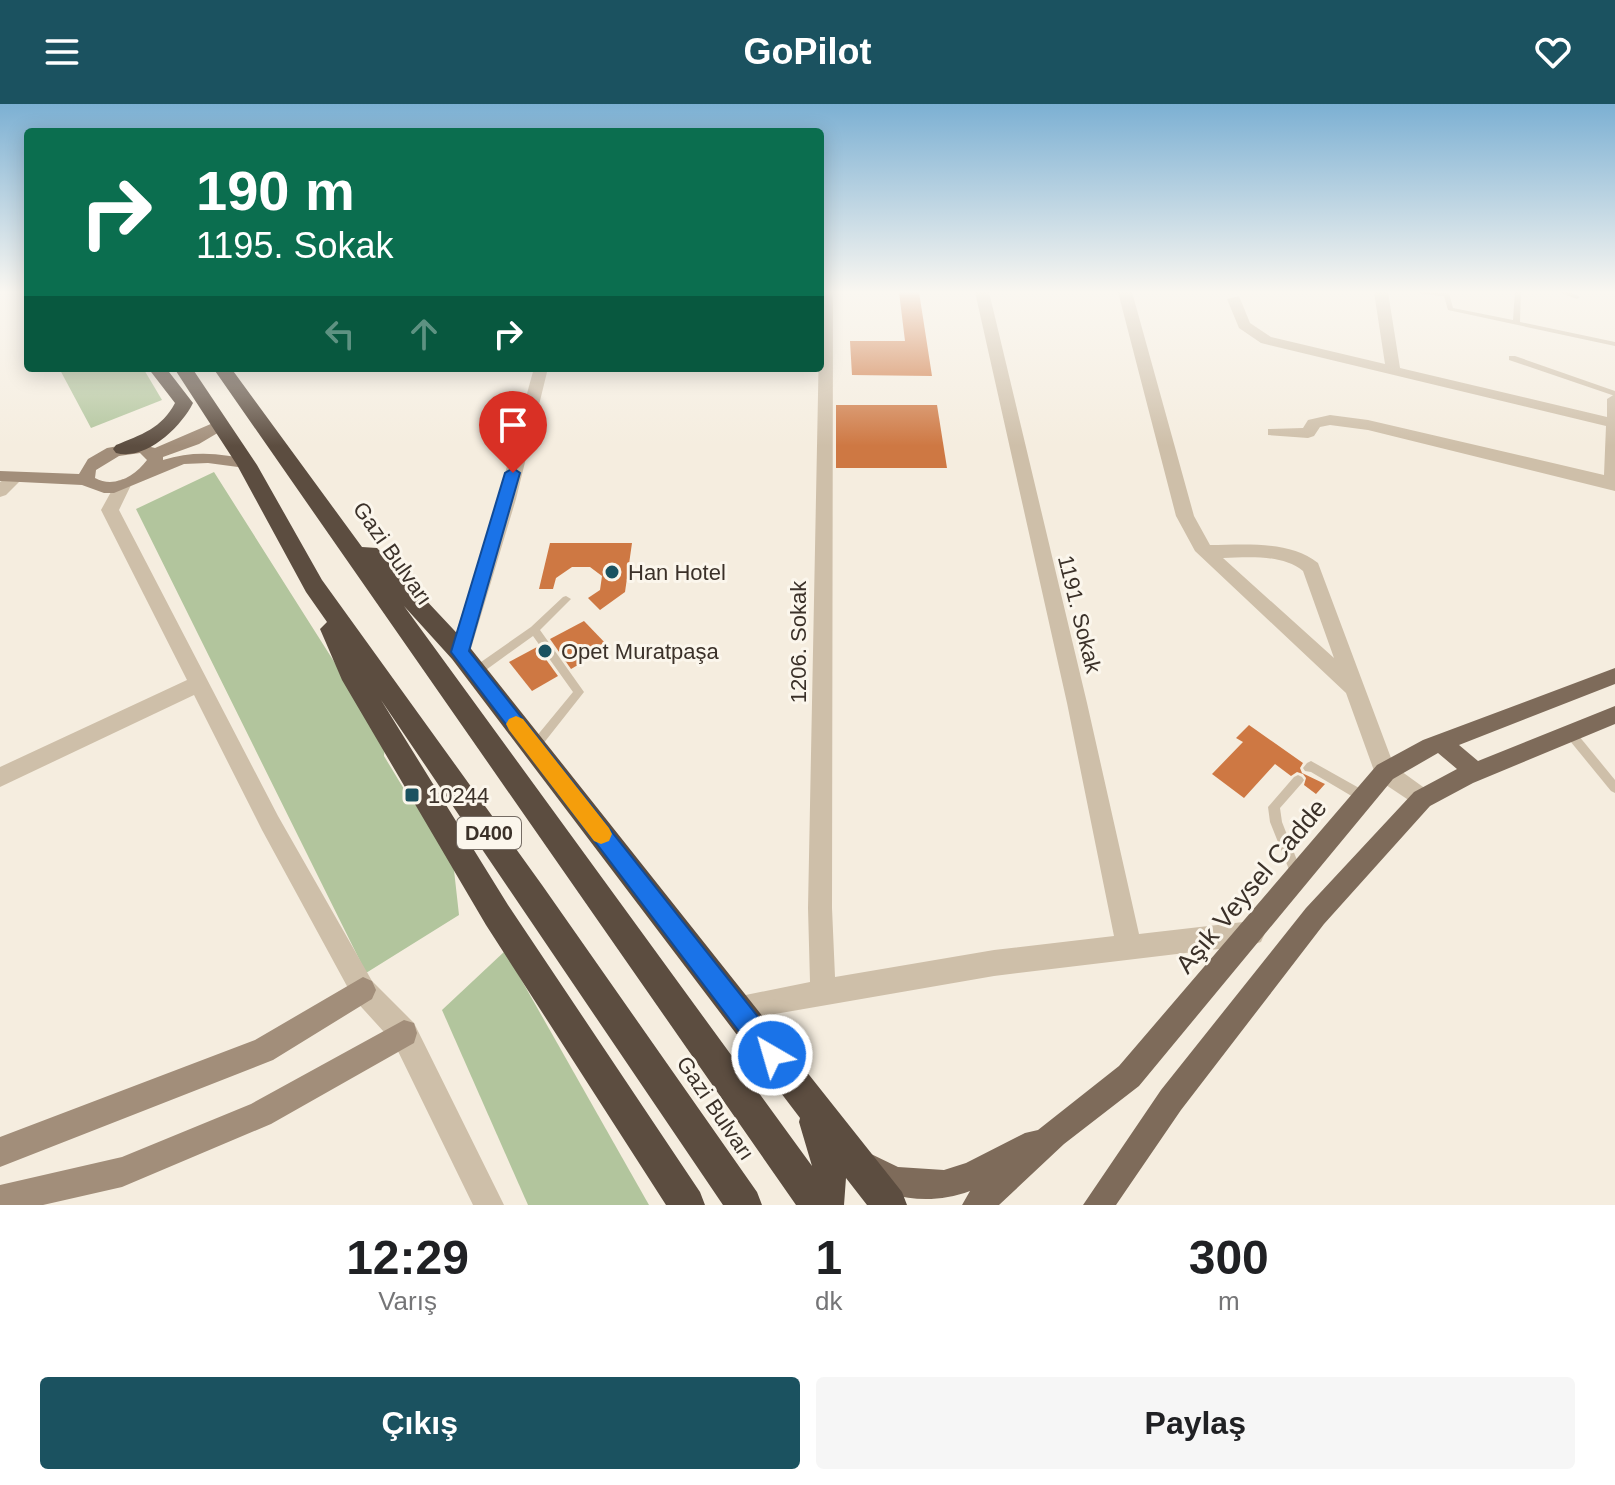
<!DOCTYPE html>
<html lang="tr">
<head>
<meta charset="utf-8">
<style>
  body { margin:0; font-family:Helvetica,sans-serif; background:#f6f6f6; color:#202124; height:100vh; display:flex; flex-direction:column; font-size:30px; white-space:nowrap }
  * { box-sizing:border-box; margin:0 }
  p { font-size:26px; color:#757577 }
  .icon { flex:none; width:44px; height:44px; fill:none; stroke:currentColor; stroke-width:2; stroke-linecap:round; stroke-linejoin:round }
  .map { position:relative; height:1101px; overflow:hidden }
  .side { display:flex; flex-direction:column; background:#fff; flex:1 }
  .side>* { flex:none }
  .guide { position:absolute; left:24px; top:24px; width:800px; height:244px; border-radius:8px; box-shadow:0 4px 20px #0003; background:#0b6e4f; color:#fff; overflow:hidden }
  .pin { position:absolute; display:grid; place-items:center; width:68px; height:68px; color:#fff; margin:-82px -34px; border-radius:50% 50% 50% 0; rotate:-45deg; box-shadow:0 0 8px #0007 }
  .pin .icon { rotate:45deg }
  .me { position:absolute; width:88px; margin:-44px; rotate:322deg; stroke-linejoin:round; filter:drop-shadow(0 0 6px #0008) }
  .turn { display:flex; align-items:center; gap:28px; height:168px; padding:0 40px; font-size:36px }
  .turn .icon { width:104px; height:104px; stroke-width:2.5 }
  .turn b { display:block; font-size:56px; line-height:68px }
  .lanes { display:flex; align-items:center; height:76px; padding:0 40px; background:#0003; justify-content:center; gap:40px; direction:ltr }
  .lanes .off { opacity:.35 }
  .eta { display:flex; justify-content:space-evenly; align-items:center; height:136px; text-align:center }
  .eta b { font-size:48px; font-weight:700; line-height:56px }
  .cta { display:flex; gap:16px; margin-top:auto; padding:16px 40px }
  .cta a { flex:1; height:92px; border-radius:8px; background:#1b5260; color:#fff; font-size:32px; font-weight:700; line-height:92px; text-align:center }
  .cta a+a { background:#f6f6f6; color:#202124 }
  header { display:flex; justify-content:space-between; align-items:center; height:104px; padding:0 40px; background:#1b5260; color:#fff; font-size:36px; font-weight:700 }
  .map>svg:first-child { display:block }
  .green { fill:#b2c59d }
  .building { fill:#ce7843 }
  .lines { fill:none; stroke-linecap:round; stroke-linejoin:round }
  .lane { fill:#cebfa9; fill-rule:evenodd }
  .street { fill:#cebfa9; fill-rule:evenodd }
  .secondary { fill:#a28e7a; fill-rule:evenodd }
  .primary { fill:#7e6b5a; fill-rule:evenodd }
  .highway { fill:#5c4d40; fill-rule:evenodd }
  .route { fill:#1a73e8; stroke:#114b97; stroke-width:2 }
  .slow { fill:#f59e0b }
  .poi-dot { fill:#1b5260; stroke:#fbf6ec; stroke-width:3 }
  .labels { text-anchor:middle; stroke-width:6; stroke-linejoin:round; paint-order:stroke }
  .shield { fill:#fbf6ec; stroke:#756c64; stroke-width:2 }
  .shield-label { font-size:20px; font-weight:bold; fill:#3b3129 }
  .street-label { font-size:22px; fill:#3b3129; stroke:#fbf6ec }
  .poi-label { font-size:22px; fill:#3b3129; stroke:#fbf6ec; text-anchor:start }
  .near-street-label { font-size:26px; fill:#3b3129; stroke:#fbf6ec }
</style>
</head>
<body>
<header><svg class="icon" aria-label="menu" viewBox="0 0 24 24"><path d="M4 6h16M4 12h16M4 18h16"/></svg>GoPilot<svg class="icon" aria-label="heart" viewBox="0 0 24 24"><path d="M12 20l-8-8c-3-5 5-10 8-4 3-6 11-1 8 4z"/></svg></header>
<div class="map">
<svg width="1615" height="1101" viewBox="0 0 1615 1101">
  <rect width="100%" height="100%" fill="#f5eddf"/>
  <!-- green -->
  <g class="green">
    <path d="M59,264H143L162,296L91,324Z"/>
    <path d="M214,368L385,638L384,652L410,695L425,704L453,757L459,811L366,869L136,405Z"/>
    <path d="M505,847L649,1101H528L442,906Z"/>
  </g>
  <!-- building -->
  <g class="building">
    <path d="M899,188H919L932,272L852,271L850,237H905Z"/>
    <path d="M836,301H937L947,364H836Z"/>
    <path d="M550,439H632L625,488L600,506L588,494L600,486L602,472L590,463H572L556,474L553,485H539Z"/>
    <path d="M584,517L609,543L571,565L550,535Z"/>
    <path d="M537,543L558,572L532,587L509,558Z"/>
    <path d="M1249,621L1303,659L1300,664L1302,669L1325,680L1316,690L1304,681L1306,674L1303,670L1297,668L1291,672L1275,660L1244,694L1212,670L1243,638L1236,634Z"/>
  </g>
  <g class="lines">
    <!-- lane -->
    <g class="lane">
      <path d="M1419,188L1449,189L1453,204L1513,216L1515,188H1521L1520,218L1615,238V242L1448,206L1444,192L1422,190Z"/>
      <path d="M1558,188H1569L1580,193L1577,195Z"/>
      <path d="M1509,252H1515L1615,287V292L1509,256Z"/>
      <path d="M566,492L571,495L540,526L584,588L539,645L535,647L531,645L530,642L531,639L573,588L533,532L479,571H471L470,568L471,565L531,523L563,493Z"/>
      <path d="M1570,625L1574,626L1615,676V689L1611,687L1566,632L1565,629L1566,626Z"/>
      <path d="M1311,657L1368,689L1370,693L1368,697L1364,698L1360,697L1311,668L1305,667L1303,664L1307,659Z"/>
      <path d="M1298,671L1302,673L1304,676L1302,679L1280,704L1282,718L1302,769L1300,773L1296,775L1292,773L1270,718L1268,703L1294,673Z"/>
    </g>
    <!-- street -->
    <g class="street">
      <path d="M820,188H833L832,804L835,873L994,846L1114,832L1067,599L975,188H989L1087,599L1139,830L1252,817L1261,820L1265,829L1261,838L1252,841L994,872L735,917L726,913L722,904L726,895L810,878L808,804Z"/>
      <path d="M1118,188H1132L1194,412L1210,441C1244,441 1289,436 1318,459L1394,662L1430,688L1433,695L1430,702L1422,705L1377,675L1346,589L1195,447L1176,412ZM1223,454C1248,453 1282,450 1303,467L1334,554Z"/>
      <path d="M1374,188H1388L1400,264L1607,313V295L1615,290V387L1368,326L1330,321L1320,323L1314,332L1308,334L1268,331V325L1303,324L1308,316L1330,311L1368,316L1604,371L1606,322L1261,239L1239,224L1227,195L1239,192L1250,219L1271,233L1385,260Z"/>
      <path d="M534,264H548L516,395L470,548L467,553H453L450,548L498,395Z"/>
      <path d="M14,370L22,375L6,391L0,393V378Z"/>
      <path d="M123,375L131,381L119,406L278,712L372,877L414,919L504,1101H473L394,939L354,895L262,726L194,591L0,683V663L187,576L101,406L117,377Z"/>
    </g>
    <!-- secondary -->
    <g class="secondary">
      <path d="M220,316L228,321L226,324L199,340L163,353V356C194,346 222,349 253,357L255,361L253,365L208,359L184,360L114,389H104L82,381L0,377V367L79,370L88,355L107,344L135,339L155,344ZM140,349L147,356C135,372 114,385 95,374L96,366L119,352Z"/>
      <path d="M363,873L372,877L376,886L372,895L273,956L0,1063V1033L255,936Z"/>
      <path d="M404,916L414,919L417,929L414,939L271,1020L122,1083L43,1101H0V1081L122,1053L251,1000Z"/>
    </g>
    <!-- primary -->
    <path class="primary" d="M1615,564V580L1459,641L1478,657L1615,602V620L1473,679L1430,702L1324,820L1181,1006L1116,1101H1083L1161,986L1306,804L1414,688L1457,665L1438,649L1393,675L1139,982L1064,1040L999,1101H962L970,1087C932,1101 892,1097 859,1074L854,1064L859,1054L869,1049L898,1063L944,1066L966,1059L1025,1029L1038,1026L1119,962L1377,661L1423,636Z"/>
    <!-- highway -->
    <g class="highway">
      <path d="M148,264H166L193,299C181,323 146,357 116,349L113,345L116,341C141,331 162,324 175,299Z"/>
      <path d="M174,264H192L257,361L322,476L542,781L757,1088L762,1101H723L381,596L508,801L700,1088L705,1101H666L486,821L342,576L320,525L327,518L306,488L237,361Z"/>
      <path d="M213,264H231L362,443L377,444L468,541L902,1088L907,1101H867L846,1074L844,1101H796ZM404,502L452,555L800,1014L799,1018L812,1062Z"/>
    </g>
  </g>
  <!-- sky -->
  <linearGradient id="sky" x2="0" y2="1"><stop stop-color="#7cb0d3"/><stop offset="0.55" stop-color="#faf7f1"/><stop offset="1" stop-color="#faf7f1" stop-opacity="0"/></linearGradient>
  <rect width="1615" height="342" fill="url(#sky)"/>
  <!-- route -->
  <path class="route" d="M513,364L520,369L469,547L781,942L784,951L781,959L772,963L763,959L451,548L505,369Z"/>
  <!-- slow -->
  <path class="slow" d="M516,612L523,615L609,724L612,730L609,737L601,740L594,737L509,626L506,620L509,615Z"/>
  <!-- markers -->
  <g class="poi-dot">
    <circle cx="612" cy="468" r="8"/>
    <circle cx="545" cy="547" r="8"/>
    <rect x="404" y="683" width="16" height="16" rx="4"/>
  </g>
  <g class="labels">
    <!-- shield labels -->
    <rect class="shield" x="457" y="713" width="64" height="32" rx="6"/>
    <g class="shield-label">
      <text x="489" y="736">D400</text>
    </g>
    <!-- street labels -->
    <g class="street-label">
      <text transform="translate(393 449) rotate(55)" y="8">Gazi Bulvarı</text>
      <text transform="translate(1080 510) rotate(76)" y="8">1191. Sokak</text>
      <text transform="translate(798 538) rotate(-90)" y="8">1206. Sokak</text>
      <text transform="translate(716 1004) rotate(56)" y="8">Gazi Bulvarı</text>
    </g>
    <!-- poi labels -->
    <g class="poi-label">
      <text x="628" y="476">Han Hotel</text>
      <text x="561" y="555">Opet Muratpaşa</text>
      <text x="428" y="699">10244</text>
    </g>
    <!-- near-street labels -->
    <g class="near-street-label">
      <text transform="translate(1251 782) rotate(-50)" y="9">Aşık Veysel Cadde</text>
    </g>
  </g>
</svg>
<div class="pin" style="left:513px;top:369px;background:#d93025"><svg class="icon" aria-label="arrive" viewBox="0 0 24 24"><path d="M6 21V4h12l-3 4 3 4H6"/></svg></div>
<svg class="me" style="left:772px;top:951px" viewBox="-20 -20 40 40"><circle r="17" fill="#1a73e8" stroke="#fff" stroke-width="3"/><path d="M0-11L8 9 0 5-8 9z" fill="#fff"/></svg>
<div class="guide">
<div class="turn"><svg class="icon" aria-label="right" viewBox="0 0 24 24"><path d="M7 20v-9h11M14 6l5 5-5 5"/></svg><div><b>190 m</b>1195. Sokak</div></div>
<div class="lanes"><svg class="icon off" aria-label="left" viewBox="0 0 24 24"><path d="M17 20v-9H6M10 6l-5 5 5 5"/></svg><svg class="icon off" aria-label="ahead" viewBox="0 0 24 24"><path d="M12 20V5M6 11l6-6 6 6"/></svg><svg class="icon" aria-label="right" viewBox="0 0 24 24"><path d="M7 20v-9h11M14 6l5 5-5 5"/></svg></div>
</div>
</div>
<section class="side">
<div class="eta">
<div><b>12:29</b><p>Varış</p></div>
<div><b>1</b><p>dk</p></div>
<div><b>300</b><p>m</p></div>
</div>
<div class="cta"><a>Çıkış</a><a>Paylaş</a></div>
</section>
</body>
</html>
